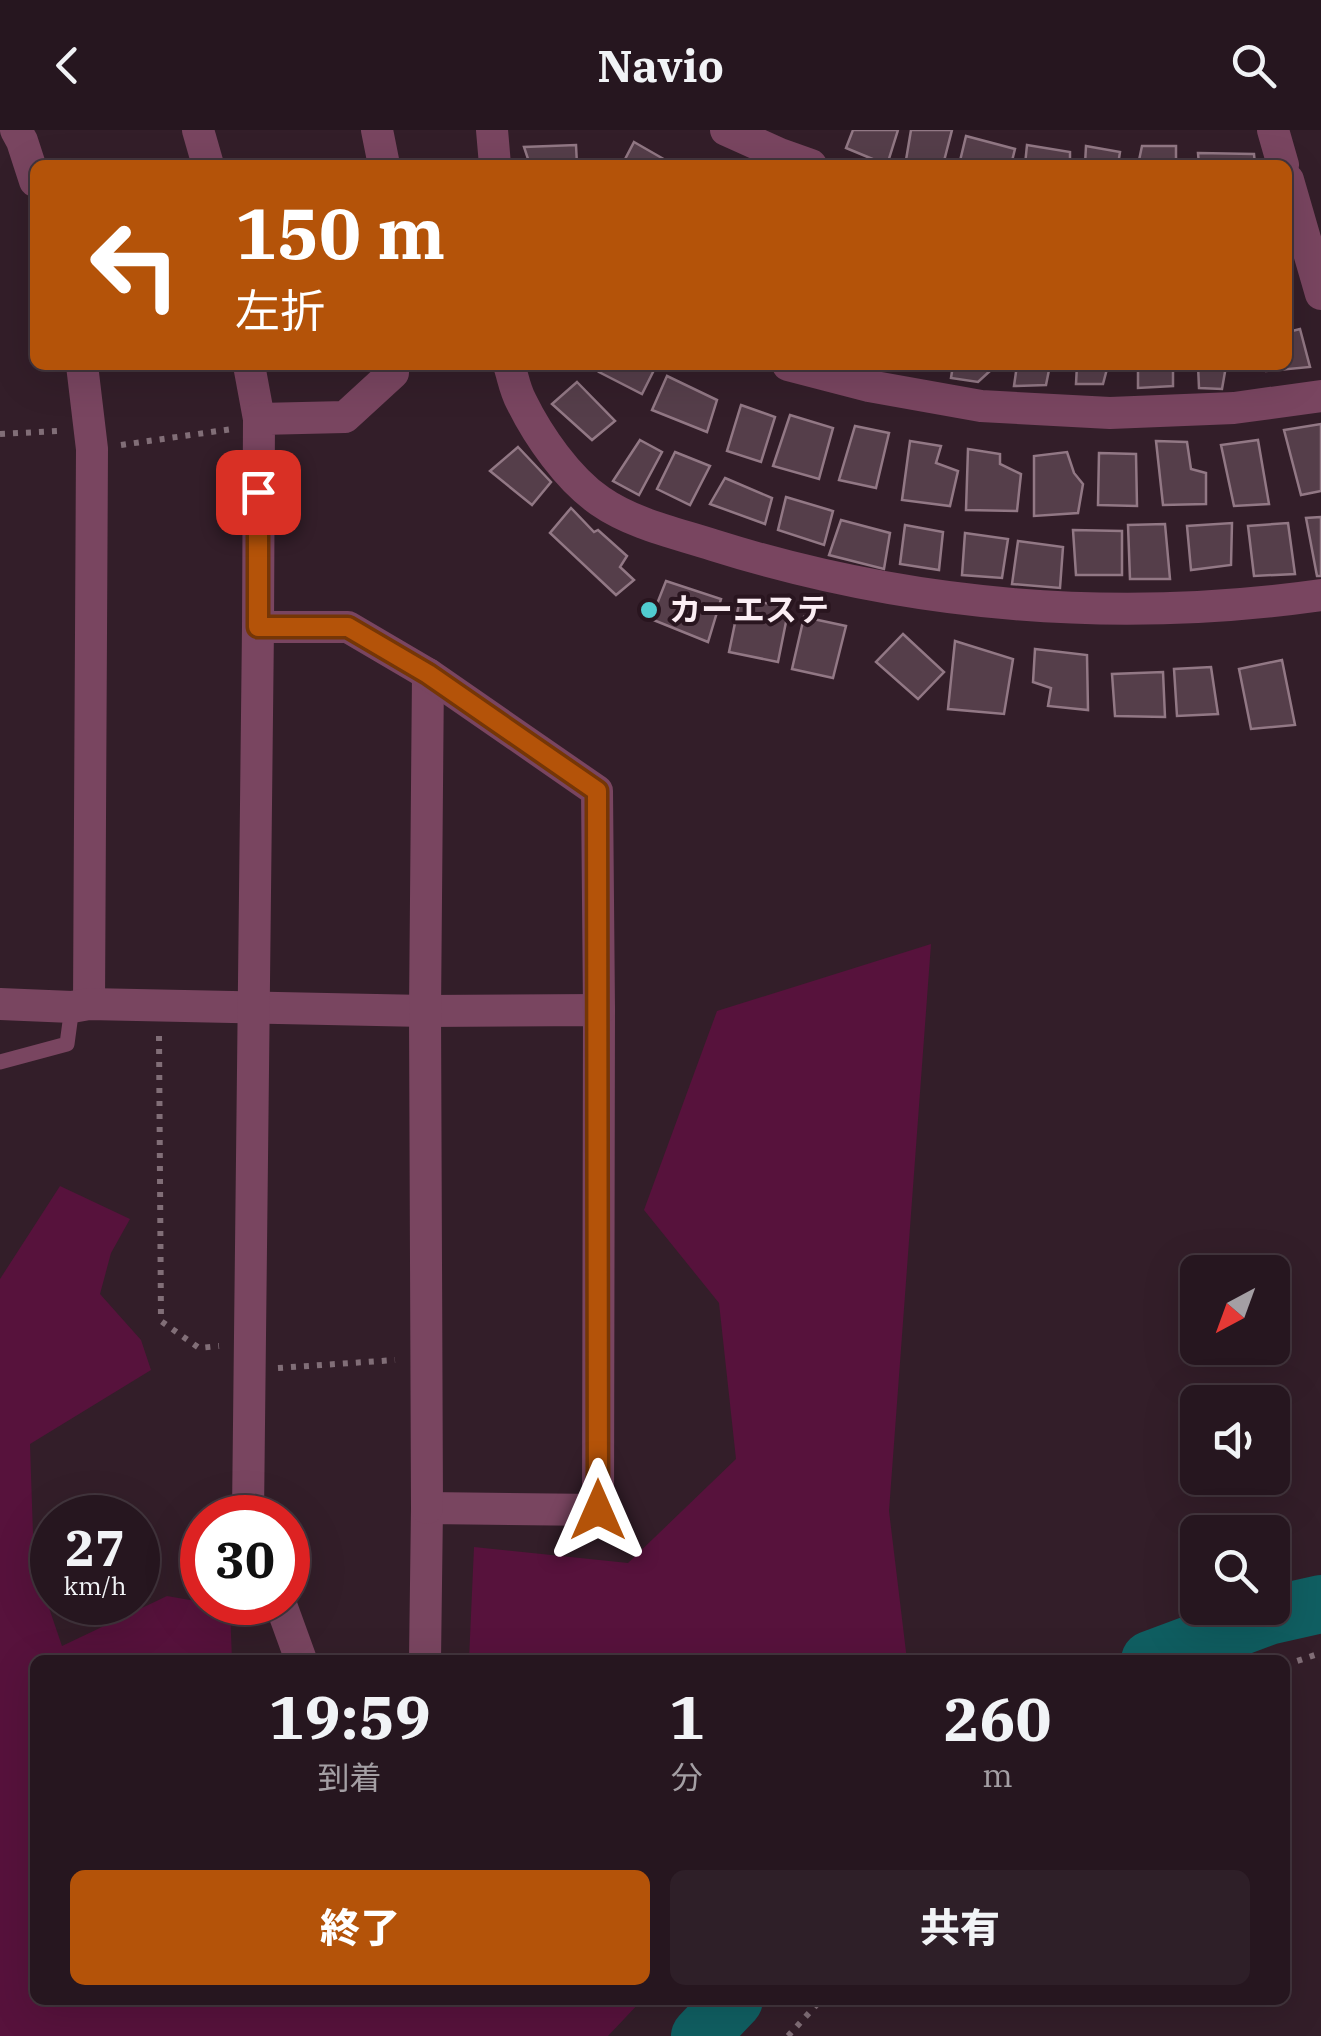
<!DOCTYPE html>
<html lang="ja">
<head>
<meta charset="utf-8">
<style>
  body { margin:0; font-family:"IBM Plex Serif","Noto Sans JP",serif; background:#2e1f28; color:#f1f3f6; height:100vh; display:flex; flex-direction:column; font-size:38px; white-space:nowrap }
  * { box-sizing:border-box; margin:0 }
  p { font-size:32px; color:#a49fa4 }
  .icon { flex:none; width:55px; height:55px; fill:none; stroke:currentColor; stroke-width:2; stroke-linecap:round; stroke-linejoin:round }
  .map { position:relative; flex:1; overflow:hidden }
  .sheet { position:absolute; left:30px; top:1525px; width:1260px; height:350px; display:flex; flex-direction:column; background:#26161f; border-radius:15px; box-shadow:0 10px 40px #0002,0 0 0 2px #42353d }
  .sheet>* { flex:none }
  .banner { position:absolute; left:30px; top:30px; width:1262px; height:210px; border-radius:15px; box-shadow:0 10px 40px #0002,0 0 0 2px #42353d; background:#b45309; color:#fff; overflow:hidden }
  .needle { width:65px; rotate:221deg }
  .controls { position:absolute; left:1180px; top:1125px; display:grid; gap:20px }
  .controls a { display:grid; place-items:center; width:110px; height:110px; border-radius:15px; background:#26161f; box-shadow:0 10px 40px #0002,0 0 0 2px #42353d; font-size:50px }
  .speed { position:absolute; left:30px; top:1365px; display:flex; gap:20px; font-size:50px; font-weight:700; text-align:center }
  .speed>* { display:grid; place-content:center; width:130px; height:130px; border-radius:50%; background:#26161f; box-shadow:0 10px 40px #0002,0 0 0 2px #42353d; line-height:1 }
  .speed small { font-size:25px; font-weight:400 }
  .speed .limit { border:15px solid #d22; background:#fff; color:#111 }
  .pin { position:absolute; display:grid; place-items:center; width:85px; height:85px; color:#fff; margin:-42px; border-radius:20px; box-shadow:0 5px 15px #0006 }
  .me { position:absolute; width:110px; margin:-55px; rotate:0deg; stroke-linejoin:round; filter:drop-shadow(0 0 8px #0008) }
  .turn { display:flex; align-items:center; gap:35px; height:210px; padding:0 40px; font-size:45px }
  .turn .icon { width:130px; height:130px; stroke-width:2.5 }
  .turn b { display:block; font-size:70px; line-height:85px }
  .eta { display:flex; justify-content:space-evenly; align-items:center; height:170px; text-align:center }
  .eta b { font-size:60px; font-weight:800; line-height:70px }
  .primary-button { display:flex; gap:20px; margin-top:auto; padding:20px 40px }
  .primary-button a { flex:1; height:115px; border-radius:15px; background:#b45309; color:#fff; font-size:40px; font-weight:800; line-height:115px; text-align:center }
  .primary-button a+a { background:#2e1f28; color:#f1f3f6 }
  header { display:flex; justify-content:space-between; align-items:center; height:130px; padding:0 40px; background:#26161f; font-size:45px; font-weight:800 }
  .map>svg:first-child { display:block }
  .green { fill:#57123c }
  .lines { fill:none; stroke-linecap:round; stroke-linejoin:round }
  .river { stroke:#105f62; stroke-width:58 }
  .building { fill:#553e4a; stroke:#927885; stroke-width:2.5 }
  .path { stroke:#816e77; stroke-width:6; stroke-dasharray:5 8; stroke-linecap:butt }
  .lane { stroke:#794560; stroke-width:15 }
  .street { stroke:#794560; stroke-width:32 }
  .route-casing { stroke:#753606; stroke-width:25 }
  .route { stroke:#b45309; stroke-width:18 }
  .poi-dot { fill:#51ccd1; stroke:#29151f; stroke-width:4 }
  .labels { text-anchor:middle; stroke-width:8; stroke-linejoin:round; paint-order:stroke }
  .poi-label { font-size:32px; font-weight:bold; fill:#fbedf3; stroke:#29151f; text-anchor:start }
</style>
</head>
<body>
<header><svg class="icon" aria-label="back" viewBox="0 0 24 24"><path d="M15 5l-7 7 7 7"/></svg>Navio<svg class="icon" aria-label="search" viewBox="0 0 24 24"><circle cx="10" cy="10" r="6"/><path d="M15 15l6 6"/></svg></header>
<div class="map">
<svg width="1321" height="1906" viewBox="0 0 1321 1906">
  <rect width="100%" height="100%" fill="#331e29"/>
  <!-- green -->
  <g class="green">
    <path d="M931,814L889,1381L907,1530H469L474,1417L628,1433L736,1329L719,1173L644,1080L717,881Z"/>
    <path d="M60,1056L130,1089L111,1123L100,1164L141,1210L151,1240L30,1314L34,1434L62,1516L167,1466L230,1477L232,1530H35V1870H642L608,1906H0V1149Z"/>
  </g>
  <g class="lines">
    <!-- river -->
    <g class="river">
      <path d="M1150,1530L1268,1486L1321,1474"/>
      <path d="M700,1906L734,1870"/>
    </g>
  </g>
  <!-- building -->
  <g class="building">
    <path d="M853,0H898L887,35L846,18Z"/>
    <path d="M911,0H952L943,35H928L906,30Z"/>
    <path d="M966,6L1015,19L1011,35H959Z"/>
    <path d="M634,12L674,35H622Z"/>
    <path d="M576,15L577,35H530L524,17Z"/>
    <path d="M1027,15L1070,22V35H1025Z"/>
    <path d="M1086,16L1120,22L1118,35H1085Z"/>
    <path d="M1142,16H1176V35H1138Z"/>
    <path d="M1198,23L1254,24L1255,35H1199Z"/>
    <path d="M1300,199L1310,237L1266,241L1264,235H1288V202Z"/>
    <path d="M603,235H653L656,236L642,264L599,242Z"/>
    <path d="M953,235H992L991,240L978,252L951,248Z"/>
    <path d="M1017,235H1050L1046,255L1014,256Z"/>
    <path d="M1077,235H1108L1103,254H1076Z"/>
    <path d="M1138,235H1173V256L1138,258Z"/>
    <path d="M1198,235H1240V236H1226L1222,259L1199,258Z"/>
    <path d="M667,246L717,270L707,302L652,280Z"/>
    <path d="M577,252L615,291L592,310L552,274Z"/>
    <path d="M741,275L775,287L761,332L727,321Z"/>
    <path d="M790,285L833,298L819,349L773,336Z"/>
    <path d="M1321,294V361L1301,365L1284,300Z"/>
    <path d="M855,296L889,303L876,358L839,350Z"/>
    <path d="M640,310L662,322L639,365L613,351Z"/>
    <path d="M1258,310L1269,374L1234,376L1221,315Z"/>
    <path d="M910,311L941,316L936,333L958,341L950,376L902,370Z"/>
    <path d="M1156,311L1187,312L1191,339L1206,343V374L1163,375Z"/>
    <path d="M518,317L551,352L532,375L490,341Z"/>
    <path d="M968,319L1000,324V334L1021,344L1017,381L966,380Z"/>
    <path d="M675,322L710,336L690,375L657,359Z"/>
    <path d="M1067,322L1074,343L1083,354L1078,383L1034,386V326Z"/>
    <path d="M1099,323L1136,324L1137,376L1098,375Z"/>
    <path d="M725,348L772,368L765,394L710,374Z"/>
    <path d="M786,367L833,381L824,415L778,400Z"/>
    <path d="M571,378L594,402L598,400L627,426L620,437L634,450L616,465L550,403Z"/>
    <path d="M1321,387V446H1317L1306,388Z"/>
    <path d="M841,390L890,403L884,439L829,425Z"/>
    <path d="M1232,393L1231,435L1191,440L1187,396Z"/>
    <path d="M1288,393L1295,444L1254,446L1248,396Z"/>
    <path d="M1165,394L1170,449H1130L1128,395Z"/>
    <path d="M905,395L943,402L939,440L900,434Z"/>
    <path d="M1073,400L1122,401V445H1076Z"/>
    <path d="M965,403L1008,409L1002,448L962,445Z"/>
    <path d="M1018,411L1063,417L1060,458L1012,454Z"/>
    <path d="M666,451L721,469L708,512L651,489Z"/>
    <path d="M740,469L789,477L778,532L729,522Z"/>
    <path d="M804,487L846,496L833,548L792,539Z"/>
    <path d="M903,504L944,542L918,569L876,532Z"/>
    <path d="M955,511L1013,529L1004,584L948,579Z"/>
    <path d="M1035,519L1087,525L1088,580L1048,576L1051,558L1033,552Z"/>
    <path d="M1282,530L1295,595L1251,599L1239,539Z"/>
    <path d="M1211,537L1218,584L1177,586L1174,539Z"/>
    <path d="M1163,542L1165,587L1115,586L1112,544Z"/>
  </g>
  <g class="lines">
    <!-- path -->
    <g class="path">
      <path d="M0,304L59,301"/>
      <path d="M121,315L232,299"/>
      <path d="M159,906L161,1191L199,1218L219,1216"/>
      <path d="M278,1238L395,1230"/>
      <path d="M1285,1535L1321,1523"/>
      <path d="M788,1906L821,1870"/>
    </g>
    <!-- lane -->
    <path class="lane" d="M0,932L67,914L72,877"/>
    <!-- street -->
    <g class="street">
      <path d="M16,0L22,11L35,51"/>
      <path d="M198,0L208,35"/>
      <path d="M377,0L384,35"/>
      <path d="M492,0L495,35"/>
      <path d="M726,0L780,24L811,35"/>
      <path d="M1273,0L1283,35"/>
      <path d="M1288,50L1321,164"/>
      <path d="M82,235L92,319L89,874"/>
      <path d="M249,235L259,289"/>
      <path d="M509,235C513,247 515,260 521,271C538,306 568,349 600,371C633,394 676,403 713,415C910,477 1117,494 1321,465"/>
      <path d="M788,235L869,256L981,276L1110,283L1234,278L1321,266"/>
      <path d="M258,497L259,289L345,287L393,243V235"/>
      <path d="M0,874L72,877L89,874L425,881L599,880L598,1380L427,1378L425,1530"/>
      <path d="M427,1378L425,881L428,544"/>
      <path d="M250,1388L248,1383L258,497H348L428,544L597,661L599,880"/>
      <path d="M280,1472L301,1530"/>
    </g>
  </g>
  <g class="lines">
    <!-- route casing -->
    <g class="route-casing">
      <path id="route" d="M258,362V497H348L428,544L597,661L598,1380"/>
    </g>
    <!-- route -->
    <use href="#route" class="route"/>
  </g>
  <!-- markers -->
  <circle class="poi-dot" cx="649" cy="480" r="10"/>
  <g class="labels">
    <!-- poi labels -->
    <g class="poi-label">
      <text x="669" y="491">カーエステ</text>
    </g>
  </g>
</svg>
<div class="controls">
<a><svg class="needle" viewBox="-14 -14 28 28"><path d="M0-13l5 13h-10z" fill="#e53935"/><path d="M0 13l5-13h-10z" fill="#a49fa4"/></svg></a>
<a><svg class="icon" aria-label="sound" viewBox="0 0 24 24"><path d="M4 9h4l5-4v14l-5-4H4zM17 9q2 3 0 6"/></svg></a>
<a><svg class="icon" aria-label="search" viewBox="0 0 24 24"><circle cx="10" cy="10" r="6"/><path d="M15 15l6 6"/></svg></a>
</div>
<div class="speed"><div>27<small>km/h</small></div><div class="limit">30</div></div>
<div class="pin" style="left:258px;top:362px;background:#d93025"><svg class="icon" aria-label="arrive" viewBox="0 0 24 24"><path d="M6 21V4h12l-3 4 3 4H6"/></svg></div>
<svg class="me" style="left:598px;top:1380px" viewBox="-20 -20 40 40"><path d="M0-17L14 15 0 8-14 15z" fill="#b45309" stroke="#fff" stroke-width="4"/></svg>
<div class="banner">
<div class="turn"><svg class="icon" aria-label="left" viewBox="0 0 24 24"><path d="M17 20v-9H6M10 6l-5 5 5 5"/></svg><div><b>150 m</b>左折</div></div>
</div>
<section class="sheet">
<div class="eta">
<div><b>19:59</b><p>到着</p></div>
<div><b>1</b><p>分</p></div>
<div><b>260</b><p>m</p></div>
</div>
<div class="primary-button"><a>終了</a><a>共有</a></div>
</section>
</div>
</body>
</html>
